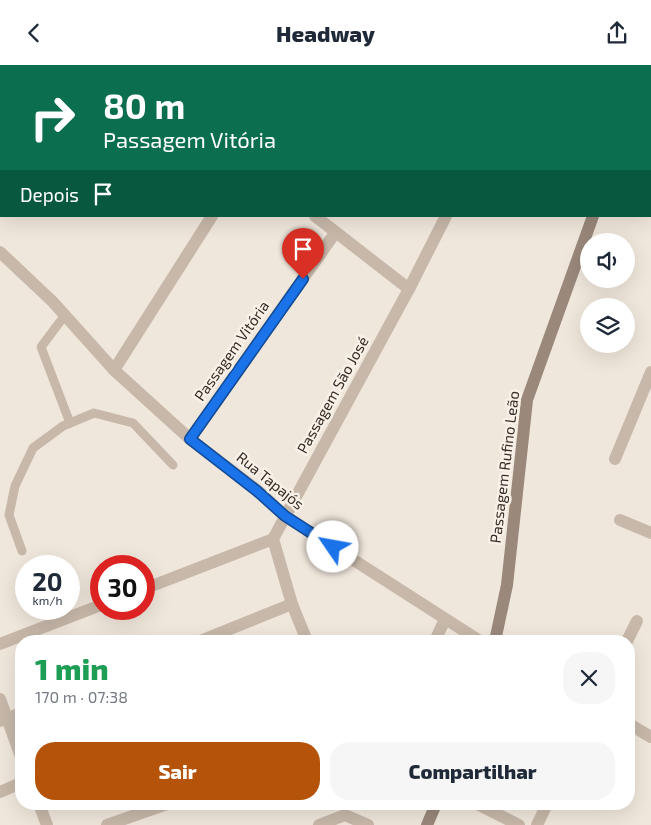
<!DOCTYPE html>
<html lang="pt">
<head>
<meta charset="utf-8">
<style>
  body { margin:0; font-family:"Exo 2",sans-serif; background:#f6f6f7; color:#1f2937; height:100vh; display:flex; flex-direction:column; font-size:19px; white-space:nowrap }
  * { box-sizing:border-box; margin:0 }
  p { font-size:16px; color:#747a83 }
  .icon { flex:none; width:28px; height:28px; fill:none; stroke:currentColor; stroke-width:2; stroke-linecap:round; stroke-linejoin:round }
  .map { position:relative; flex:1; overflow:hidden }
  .side { position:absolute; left:15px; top:570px; width:620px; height:175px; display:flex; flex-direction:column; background:#fff; border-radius:20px; box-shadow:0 5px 20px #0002 }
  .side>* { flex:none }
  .guide { position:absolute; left:0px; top:0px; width:651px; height:152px; box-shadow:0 5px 20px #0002; background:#0b6e4f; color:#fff; overflow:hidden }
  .tools { position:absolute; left:580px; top:168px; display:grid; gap:10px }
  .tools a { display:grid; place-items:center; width:55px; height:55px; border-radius:50%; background:#fff; box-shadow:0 5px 20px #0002; font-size:25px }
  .speed { position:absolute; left:15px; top:490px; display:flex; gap:10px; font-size:25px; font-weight:700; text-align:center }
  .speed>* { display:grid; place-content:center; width:65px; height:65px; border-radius:50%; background:#fff; box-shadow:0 5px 20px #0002; line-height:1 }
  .speed small { font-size:12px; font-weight:400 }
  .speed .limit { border:8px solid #d22; background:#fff; color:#111 }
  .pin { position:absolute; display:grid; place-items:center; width:42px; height:42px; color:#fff; margin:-51px -21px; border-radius:50% 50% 50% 0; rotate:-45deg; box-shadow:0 0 5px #0007 }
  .pin .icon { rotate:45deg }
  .me { position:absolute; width:55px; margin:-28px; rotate:303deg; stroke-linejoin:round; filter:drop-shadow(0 0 4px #0008) }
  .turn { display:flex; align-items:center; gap:18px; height:105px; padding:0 20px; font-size:22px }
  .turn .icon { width:65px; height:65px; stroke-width:2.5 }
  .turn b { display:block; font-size:35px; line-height:42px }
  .then { display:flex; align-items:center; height:48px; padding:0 20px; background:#0003; gap:10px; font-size:19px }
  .round { display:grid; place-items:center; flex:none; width:52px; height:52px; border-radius:20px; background:#f6f6f7 }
  .headline { display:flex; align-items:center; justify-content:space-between; height:85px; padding:0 20px }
  h1 { font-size:30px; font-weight:800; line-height:38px; color:#1e9e55 }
  .cta { display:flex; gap:10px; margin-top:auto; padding:10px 20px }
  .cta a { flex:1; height:58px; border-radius:20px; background:#b45309; color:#fff; font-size:20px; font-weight:800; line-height:58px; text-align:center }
  .cta a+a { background:#f6f6f7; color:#1f2937 }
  header { display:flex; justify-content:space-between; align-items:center; height:65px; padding:0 20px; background:#fff; font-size:22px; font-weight:800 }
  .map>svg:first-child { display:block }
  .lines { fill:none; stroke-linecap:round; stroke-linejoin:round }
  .lane { stroke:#c7b8a9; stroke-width:9 }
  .street { stroke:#c7b8a9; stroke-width:12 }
  .secondary { stroke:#9a887b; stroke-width:12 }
  .route-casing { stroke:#114b97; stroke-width:12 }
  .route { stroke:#1a73e8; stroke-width:9 }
  .labels { text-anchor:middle; stroke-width:5; stroke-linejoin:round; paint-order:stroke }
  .street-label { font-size:15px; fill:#352d28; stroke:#f8f1e8 }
</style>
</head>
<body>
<header><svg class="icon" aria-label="back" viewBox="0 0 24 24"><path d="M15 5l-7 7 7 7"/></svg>Headway<svg class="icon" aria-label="share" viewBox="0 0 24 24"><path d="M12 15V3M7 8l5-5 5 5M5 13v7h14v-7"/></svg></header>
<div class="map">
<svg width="651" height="760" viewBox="0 0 651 760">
  <rect width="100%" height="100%" fill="#f0e7dc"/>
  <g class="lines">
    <!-- lane -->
    <g class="lane">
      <path d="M65,250L41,282L70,358"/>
      <path d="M22,486L9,450L15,421L33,383L63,361L94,348L133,358L173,400"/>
    </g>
    <!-- street -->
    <g class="street">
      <path d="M111,0L113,1"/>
      <path d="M356,1V0"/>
      <path d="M520,1L521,0"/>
      <path d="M0,110L1,109"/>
      <path d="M315,151L409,224"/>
      <path d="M0,187L53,237L114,305L190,374L257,425L285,451L480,576"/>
      <path d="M114,305L212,151"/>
      <path d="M190,374L335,168"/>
      <path d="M615,394L651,307"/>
      <path d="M620,455L651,468"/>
      <path d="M144,524L273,474"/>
      <path d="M200,576L292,539"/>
      <path d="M307,576L292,539L273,474L409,224L446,151"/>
      <path d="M435,576L445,554"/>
      <path d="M627,576L637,556"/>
      <path d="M0,579L101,540"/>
      <path d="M0,634L21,692"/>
      <path d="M0,656L21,648"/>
      <path d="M629,659L651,672"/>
      <path d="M0,727L21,718"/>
      <path d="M39,739L47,760"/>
      <path d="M477,739L519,760"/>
      <path d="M107,760L167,739"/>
      <path d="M319,760L345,750L368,760"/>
      <path d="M537,760L547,739"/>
    </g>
    <!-- secondary -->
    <g class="secondary">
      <path d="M650,24L651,21"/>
      <path d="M495,576L507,520L527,335L593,151"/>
      <path d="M427,760L436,739"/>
    </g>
  </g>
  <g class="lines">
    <!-- route casing -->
    <g class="route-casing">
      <path id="route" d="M303,214L190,374L257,426L285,451L333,482"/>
    </g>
    <!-- route -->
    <use href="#route" class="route"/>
  </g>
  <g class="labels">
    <!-- street labels -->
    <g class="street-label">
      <text transform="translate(232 286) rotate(-55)" y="5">Passagem Vitória</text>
      <text transform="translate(333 330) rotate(-61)" y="5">Passagem São José</text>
      <text transform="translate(505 402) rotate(-83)" y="5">Passagem Rufino Leão</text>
      <text transform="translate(270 416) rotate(39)" y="5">Rua Tapajós</text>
    </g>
  </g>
</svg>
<div class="tools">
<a><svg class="icon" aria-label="sound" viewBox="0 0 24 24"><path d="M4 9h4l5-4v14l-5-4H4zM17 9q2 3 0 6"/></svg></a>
<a><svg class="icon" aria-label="layers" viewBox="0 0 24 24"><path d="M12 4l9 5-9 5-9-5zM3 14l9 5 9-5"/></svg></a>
</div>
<div class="speed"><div>20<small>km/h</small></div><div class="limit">30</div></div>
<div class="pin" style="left:303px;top:214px;background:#d93025"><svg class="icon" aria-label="arrive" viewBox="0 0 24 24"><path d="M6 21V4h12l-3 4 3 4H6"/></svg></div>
<svg class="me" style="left:333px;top:482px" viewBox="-20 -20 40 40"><circle r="19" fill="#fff"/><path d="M0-13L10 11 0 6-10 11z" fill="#1a73e8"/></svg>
<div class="guide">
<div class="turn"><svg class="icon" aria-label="right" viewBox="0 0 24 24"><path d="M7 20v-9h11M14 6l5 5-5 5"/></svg><div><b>80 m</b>Passagem Vitória</div></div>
<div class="then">Depois<svg class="icon" aria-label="arrive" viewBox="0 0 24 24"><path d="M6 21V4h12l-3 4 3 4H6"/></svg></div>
</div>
<section class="side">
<div class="headline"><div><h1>1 min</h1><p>170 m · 07:38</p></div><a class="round"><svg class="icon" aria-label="close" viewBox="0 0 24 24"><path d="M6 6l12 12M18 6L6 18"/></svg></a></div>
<div class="cta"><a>Sair</a><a>Compartilhar</a></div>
</section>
</div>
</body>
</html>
